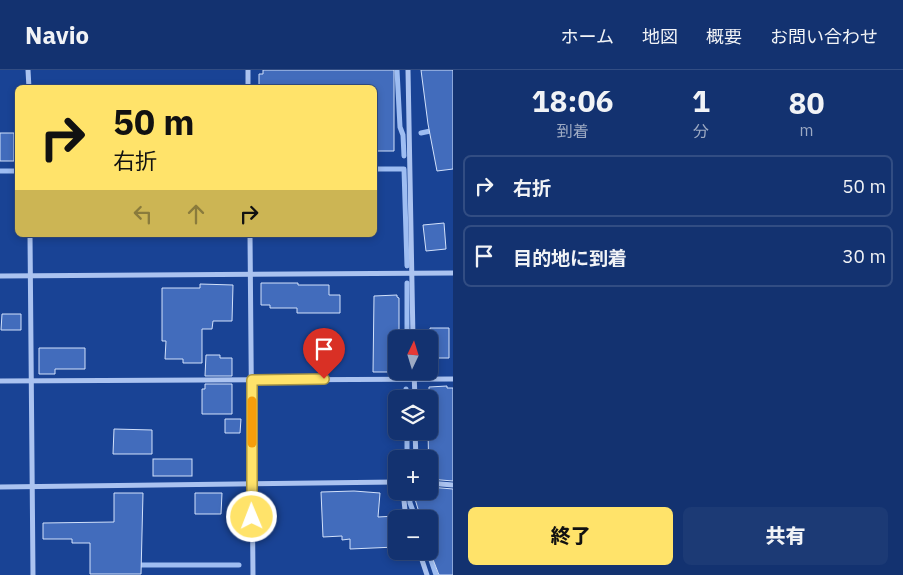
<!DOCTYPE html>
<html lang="ja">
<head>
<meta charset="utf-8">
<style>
  body { margin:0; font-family:"IBM Plex Sans","Noto Sans JP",sans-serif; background:#1c3a75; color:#f1f3f6; height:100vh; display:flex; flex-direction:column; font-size:19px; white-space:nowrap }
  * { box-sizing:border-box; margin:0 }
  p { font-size:16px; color:#9daac3 }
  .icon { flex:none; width:28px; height:28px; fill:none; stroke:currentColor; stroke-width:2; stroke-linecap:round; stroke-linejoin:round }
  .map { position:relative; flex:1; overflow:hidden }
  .details { display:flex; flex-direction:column; background:#133270; width:450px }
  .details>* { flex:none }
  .top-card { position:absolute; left:15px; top:15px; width:362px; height:152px; border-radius:8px; box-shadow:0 2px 8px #0003,0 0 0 1px #324d83; background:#ffe36a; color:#111; overflow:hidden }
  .needle { width:32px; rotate:4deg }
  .fabs { position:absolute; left:388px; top:260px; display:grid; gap:10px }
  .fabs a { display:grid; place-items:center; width:50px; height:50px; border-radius:8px; background:#133270; box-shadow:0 2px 8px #0003,0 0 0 1px #324d83; font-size:25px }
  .pin { position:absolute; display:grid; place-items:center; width:42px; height:42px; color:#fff; margin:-51px -21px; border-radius:50% 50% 50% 0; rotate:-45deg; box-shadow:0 0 5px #0007 }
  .pin .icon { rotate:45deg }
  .me { position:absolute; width:55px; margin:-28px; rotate:359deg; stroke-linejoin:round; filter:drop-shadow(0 0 4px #0008) }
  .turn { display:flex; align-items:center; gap:18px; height:105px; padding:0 15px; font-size:22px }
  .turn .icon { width:65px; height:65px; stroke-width:2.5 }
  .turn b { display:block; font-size:35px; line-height:42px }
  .lanes { display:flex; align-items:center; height:48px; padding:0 15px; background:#0003; justify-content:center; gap:25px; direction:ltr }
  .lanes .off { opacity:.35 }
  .eta { display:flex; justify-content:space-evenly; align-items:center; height:85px; text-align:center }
  .eta b { font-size:30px; font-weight:800; line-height:35px }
  .primary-button { display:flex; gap:10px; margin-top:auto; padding:10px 15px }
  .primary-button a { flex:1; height:58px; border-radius:8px; background:#ffe36a; color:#111; font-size:20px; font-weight:800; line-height:58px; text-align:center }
  .primary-button a+a { background:#1c3a75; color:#f1f3f6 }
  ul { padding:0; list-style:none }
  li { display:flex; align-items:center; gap:15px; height:62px; margin:0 10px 8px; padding:0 5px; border:2px solid #324d83; border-radius:8px }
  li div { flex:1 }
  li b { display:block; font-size:19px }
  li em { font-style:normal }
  header { display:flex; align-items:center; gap:30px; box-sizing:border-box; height:70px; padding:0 25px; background:#133270; border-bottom:1px solid #324d83 }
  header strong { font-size:24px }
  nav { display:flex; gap:28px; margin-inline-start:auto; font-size:18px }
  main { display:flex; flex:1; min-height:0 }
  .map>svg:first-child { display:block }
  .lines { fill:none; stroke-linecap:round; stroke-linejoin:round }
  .stream { stroke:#9ebdf2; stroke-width:5 }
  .building { fill:#426cbc; stroke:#d2e1fb }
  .street { stroke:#abc3f0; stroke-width:5 }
  .route-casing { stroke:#a69445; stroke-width:12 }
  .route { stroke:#ffe36a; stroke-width:9 }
  .slow { stroke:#f59e0b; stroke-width:9 }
</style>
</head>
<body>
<header>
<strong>Navio</strong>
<nav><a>ホーム</a><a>地図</a><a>概要</a><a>お問い合わせ</a></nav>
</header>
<main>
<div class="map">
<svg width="453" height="505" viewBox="0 0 453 505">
  <rect width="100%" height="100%" fill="#194395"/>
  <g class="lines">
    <!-- stream -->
    <g class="stream">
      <path d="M397,0L400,57L403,65L404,86"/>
      <path d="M421,63L435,60"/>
      <path d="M375,99H404L407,196"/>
      <path d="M0,101H18"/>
      <path d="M407,260V213"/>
      <path d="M406,319V329"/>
      <path d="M407,361V389"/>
      <path d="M409,422L410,433L416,449"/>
      <path d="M428,481L436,505"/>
      <path d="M135,495H239"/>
    </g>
  </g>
  <!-- building -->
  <g class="building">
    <path d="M263,0H394V81H375V18H259V4H263Z"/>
    <path d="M421,0H453V99L437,101L428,54Z"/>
    <rect x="0" y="63" width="14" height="28"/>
    <path d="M444,153L446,179L426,181L423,155Z"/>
    <path d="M261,213H298V215H329V225H340V243H297V238H270V235H261Z"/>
    <path d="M200,214L233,215L232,251H213L212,259H202V293H183V289H165L166,271H162V218H200Z"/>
    <path d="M397,225V227L399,228V269H396V302H373L374,226Z"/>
    <path d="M2,244H21V260H1Z"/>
    <path d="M430,258H449V288H429V266L430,267Z"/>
    <path d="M39,278H85V299H55V304H39Z"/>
    <path d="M206,285H220V288H232V306H205Z"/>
    <path d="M205,314H232V344H202V319H205Z"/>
    <path d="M447,316V318H453V411L429,409L428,361H429V317Z"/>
    <path d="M225,349H241L240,363H225Z"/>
    <path d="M114,359L152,360V384H113Z"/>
    <rect x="153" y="389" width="39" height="17"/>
    <path d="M429,417L453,419V505H439L429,479V449H421L415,429L429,425Z"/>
    <path d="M354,421L380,423L378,447L396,446V477L350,479V469L342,470V466L323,467L321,422Z"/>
    <path d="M114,423H143L141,504H90V473H72V469H43V453L114,452Z"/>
    <path d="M195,423H222L221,444H195Z"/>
  </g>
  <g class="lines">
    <!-- street -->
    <g class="street">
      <path d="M28,0L29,18"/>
      <path d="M248,0V18"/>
      <path d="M408,0L413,269"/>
      <path d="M30,165L33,505"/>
      <path d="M250,165L253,505"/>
      <path d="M0,206L453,203"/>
      <path d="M414,301L415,329"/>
      <path d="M0,311L453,309"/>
      <path d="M415,361L416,389"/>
      <path d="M429,413L453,415"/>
      <path d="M0,417L396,412"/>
      <path d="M403,421L405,440L408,449"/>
      <path d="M419,481L427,505"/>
    </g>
  </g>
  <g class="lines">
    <!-- route casing -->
    <g class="route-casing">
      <path id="route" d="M252,447V310L324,309"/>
    </g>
    <!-- route -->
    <use href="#route" class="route"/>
    <!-- slow -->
    <path class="slow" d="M252,373V331"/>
  </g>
</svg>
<div class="fabs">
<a><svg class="needle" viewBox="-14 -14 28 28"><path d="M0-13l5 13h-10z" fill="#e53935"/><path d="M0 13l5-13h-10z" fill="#9daac3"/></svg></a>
<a><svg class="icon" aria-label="layers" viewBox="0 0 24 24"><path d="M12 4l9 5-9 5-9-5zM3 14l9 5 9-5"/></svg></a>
<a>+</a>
<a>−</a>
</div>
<div class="pin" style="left:324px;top:309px;background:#d93025"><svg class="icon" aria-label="arrive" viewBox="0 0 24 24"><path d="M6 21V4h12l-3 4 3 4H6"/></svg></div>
<svg class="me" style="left:252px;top:447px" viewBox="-20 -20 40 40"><circle r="17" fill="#ffe36a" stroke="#fff" stroke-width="3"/><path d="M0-11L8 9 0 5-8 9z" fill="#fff"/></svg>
<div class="top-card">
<div class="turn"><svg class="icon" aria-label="right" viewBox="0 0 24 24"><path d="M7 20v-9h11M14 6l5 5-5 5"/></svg><div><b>50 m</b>右折</div></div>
<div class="lanes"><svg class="icon off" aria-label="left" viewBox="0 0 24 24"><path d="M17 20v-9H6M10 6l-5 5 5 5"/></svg><svg class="icon off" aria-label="ahead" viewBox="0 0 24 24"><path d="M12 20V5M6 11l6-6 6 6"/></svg><svg class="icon" aria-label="right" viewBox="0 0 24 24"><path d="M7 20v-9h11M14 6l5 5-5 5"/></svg></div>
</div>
</div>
<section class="details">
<div class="eta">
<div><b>18:06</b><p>到着</p></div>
<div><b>1</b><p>分</p></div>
<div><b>80</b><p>m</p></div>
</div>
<ul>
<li><svg class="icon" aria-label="right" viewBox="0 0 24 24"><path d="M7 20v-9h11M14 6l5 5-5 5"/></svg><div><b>右折</b></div><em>50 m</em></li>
<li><svg class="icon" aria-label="arrive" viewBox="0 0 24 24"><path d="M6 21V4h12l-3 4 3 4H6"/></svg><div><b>目的地に到着</b></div><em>30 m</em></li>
</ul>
<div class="primary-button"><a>終了</a><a>共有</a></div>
</section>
</main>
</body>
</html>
